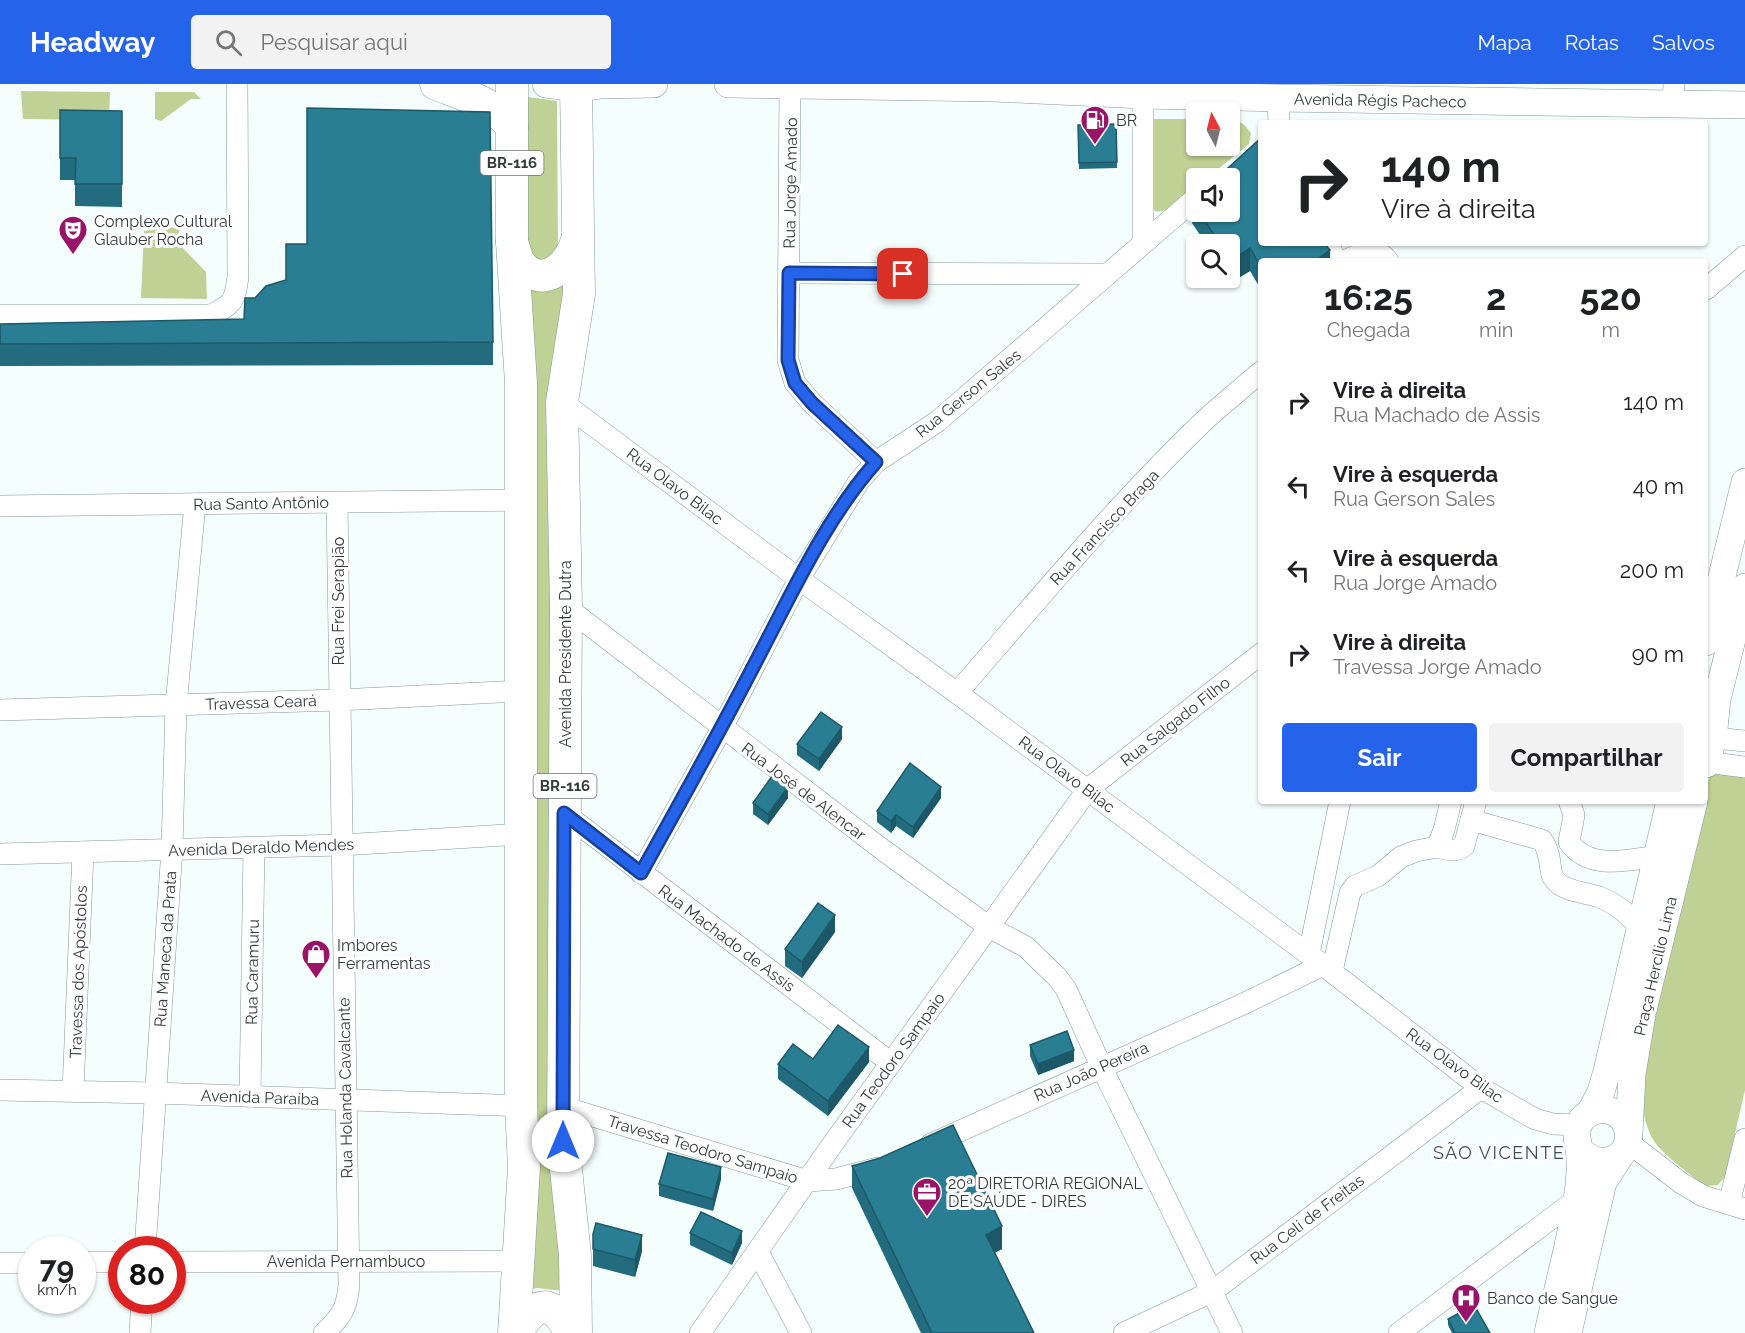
<!DOCTYPE html>
<html lang="pt">
<head>
<meta charset="utf-8">
<style>
  body { margin:0; font-family:Raleway,sans-serif; background:#f2f2f2; color:#202124; height:100vh; display:flex; flex-direction:column; font-size:22px; white-space:nowrap }
  * { box-sizing:border-box; margin:0 }
  p { font-size:20px; color:#757577 }
  .icon { flex:none; width:33px; height:33px; fill:none; stroke:currentColor; stroke-width:2; stroke-linecap:round; stroke-linejoin:round }
  .map { position:relative; flex:1; overflow:hidden }
  .panel { position:absolute; left:1258px; top:174px; width:450px; height:546px; display:flex; flex-direction:column; background:#fff; border-radius:6px; box-shadow:0 2px 4px #0004 }
  .panel>* { flex:none }
  .guide { position:absolute; left:1258px; top:36px; width:450px; height:126px; border-radius:6px; box-shadow:0 2px 4px #0004; background:#fff; color:#202124; overflow:hidden }
  .needle { width:39px; rotate:353deg }
  .controls { position:absolute; left:1186px; top:18px; display:grid; gap:12px }
  .controls a { display:grid; place-items:center; width:54px; height:54px; border-radius:6px; background:#fff; box-shadow:0 2px 4px #0004; font-size:30px }
  .speed { position:absolute; left:18px; top:1152px; display:flex; gap:12px; font-size:30px; font-weight:700; text-align:center }
  .speed>* { display:grid; place-content:center; width:78px; height:78px; border-radius:50%; background:#fff; box-shadow:0 2px 4px #0004; line-height:1 }
  .speed small { font-size:15px; font-weight:400 }
  .speed .limit { border:9px solid #d22; background:#fff; color:#111 }
  .pin { position:absolute; display:grid; place-items:center; width:51px; height:51px; color:#fff; margin:-26px; border-radius:12px; box-shadow:0 3px 9px #0006 }
  .me { position:absolute; width:66px; margin:-33px; rotate:0deg; stroke-linejoin:round; filter:drop-shadow(0 0 4px #0008) }
  .turn { display:flex; align-items:center; gap:21px; height:126px; padding:0 24px; font-size:27px }
  .turn .icon { width:78px; height:78px; stroke-width:2.5 }
  .turn b { display:block; font-size:42px; line-height:51px }
  .eta { display:flex; justify-content:space-evenly; align-items:center; height:102px; text-align:center }
  .eta b { font-size:36px; font-weight:700; line-height:42px }
  .button { display:flex; gap:12px; margin-top:auto; padding:12px 24px }
  .button a { flex:1; height:69px; border-radius:6px; background:#2563eb; color:#fff; font-size:24px; font-weight:700; line-height:69px; text-align:center }
  .button a+a { background:#f2f2f2; color:#202124 }
  ul { padding:0; list-style:none }
  li { display:flex; align-items:center; gap:18px; height:84px; padding:0 24px }
  li div { flex:1 }
  li b { display:block; font-size:22px }
  li em { font-style:normal }
  header { display:flex; align-items:center; gap:36px; box-sizing:border-box; height:84px; padding:0 30px; background:#2563eb; color:#fff }
  header strong { font-size:28px }
  nav { display:flex; gap:33px; margin-inline-start:auto; font-size:21px }
  .search { width:420px; height:54px; background:#f2f2f2; display:flex; align-items:center; gap:15px; box-sizing:border-box; padding:0 21px; border-radius:6px; color:#757577; font-size:22px }
  .map>svg:first-child { display:block }
  .green { fill:#bfd194 }
  .lines { fill:none; stroke-linecap:round; stroke-linejoin:round }
  .minor-casing { stroke:#829996; stroke-width:22 }
  .major-casing { stroke:#829996; stroke-width:28 }
  .highway-casing { stroke:#829996; stroke-width:33 }
  .minor { stroke:#fff; stroke-width:21 }
  .major { stroke:#fff; stroke-width:27 }
  .highway { stroke:#fff; stroke-width:32 }
  .wall { fill:#236c7f }
  .shaded-wall { fill:#1d5868 }
  .building { fill:#297e94; stroke:#1d5868; stroke-width:1.5 }
  .route-casing { stroke:#184099; stroke-width:15 }
  .route { stroke:#2563eb; stroke-width:10 }
  .labels { text-anchor:middle; stroke-width:6; stroke-linejoin:round; paint-order:stroke }
  .shield { fill:#fff; stroke:#707675; stroke-width:1.5 }
  .shield-label { font-size:15px; font-weight:bold; fill:#323c3a }
  .street-label { font-size:16px; fill:#323c3a; stroke:#fff }
  .poi-label { font-size:16px; fill:#323c3a; stroke:#fff; text-anchor:start }
  .neighbourhood-label { font-size:18px; letter-spacing:1.5px; fill:#3c514e; stroke:#fff }
</style>
</head>
<body>
<header>
<strong>Headway</strong>
<div class="search"><svg class="icon" aria-label="search" viewBox="0 0 24 24"><circle cx="10" cy="10" r="6"/><path d="M15 15l6 6"/></svg>Pesquisar aqui</div>
<nav><a>Mapa</a><a>Rotas</a><a>Salvos</a></nav>
</header>
<div class="map">
<svg width="1745" height="1249" viewBox="0 0 1745 1249">
  <rect width="100%" height="100%" fill="#f4fefc"/>
  <!-- green -->
  <g class="green">
    <path d="M21,7L110,8L109,36L23,35Z"/>
    <path d="M155,8H194L201,15H191L161,37L155,35Z"/>
    <path d="M521,12L557,17L558,173L527,180Z"/>
    <path d="M1150,35H1197V62H1230V36C1241,36 1245,41 1251,49L1249,60L1207,94H1197V102C1186,111 1169,131 1155,127L1152,122Z"/>
    <path d="M179,143V160L206,188L207,215L141,214L144,147Z"/>
    <path d="M565,200L564,1207L537,1204L527,1206L526,204L552,206Z"/>
    <path d="M1739,686L1745,694V1006L1725,1093L1718,1101L1705,1102C1689,1089 1662,1071 1652,1054C1642,1034 1640,1010 1639,989L1706,717V700L1712,689Z"/>
  </g>
  <g class="lines">
    <!-- minor casing -->
    <g class="minor-casing">
      <g id="minor">
        <path d="M790,0L788,276L795,299L812,319L876,378"/>
        <path d="M1278,14L1279,39"/>
        <path d="M1673,19L1674,0"/>
        <path d="M1143,159V0"/>
        <path d="M1328,159L1336,177"/>
        <path d="M1344,177C1360,170 1376,160 1388,177"/>
        <path d="M789,189L1108,190"/>
        <path d="M1706,205L1745,172"/>
        <path d="M0,231H211C233,220 235,218 238,192L237,0"/>
        <path d="M562,318L799,495L957,609L1323,881L1481,1004L1535,1035L1553,1040L1578,1041"/>
        <path d="M0,422L521,416"/>
        <path d="M566,523L883,766L989,843L1026,863L1057,893L1066,905L1101,982L1232,1249"/>
        <path d="M957,609C1038,516 1117,420 1206,335C1224,319 1243,303 1262,287"/>
        <path d="M0,626L339,616L522,607"/>
        <path d="M1706,653L1745,657"/>
        <path d="M1706,678L1745,683"/>
        <path d="M1569,717L1574,731L1569,758C1589,787 1629,776 1657,772"/>
        <path d="M564,729L891,979"/>
        <path d="M1471,736L1542,756C1553,771 1548,789 1555,796C1564,808 1586,808 1599,813C1616,819 1628,831 1641,843"/>
        <path d="M1437,763C1446,765 1456,769 1464,762L1476,717"/>
        <path d="M0,770L342,761L521,750"/>
        <path d="M641,789L722,644L799,495L859,397L876,378L938,337L1197,113"/>
        <path d="M1309,870L1340,717"/>
        <path d="M1332,887L1350,809L1355,802L1378,792L1401,773L1416,767L1437,763L1444,746L1451,717"/>
        <path d="M0,1006L155,1009L521,1022"/>
        <path d="M73,1007L83,768"/>
        <path d="M250,1012L254,764"/>
        <path d="M563,1023L808,1097L836,1095L878,1084"/>
        <path d="M1628,1058L1681,1099L1703,1112L1745,1125"/>
        <path d="M931,1060L1241,921L1323,881"/>
        <path d="M1729,1120L1745,1055"/>
        <path d="M145,1166L172,765L176,621L195,420"/>
        <path d="M758,1168L801,1249"/>
        <path d="M82,1178H122"/>
        <path d="M172,1178L519,1177"/>
        <path d="M0,1179H32"/>
        <path d="M140,1249L142,1216"/>
        <path d="M324,1249C341,1233 347,1225 349,1201L337,419"/>
        <path d="M700,1249L832,1061L1088,705L1262,569"/>
        <path d="M1124,1249L1213,1207L1481,1004"/>
        <path d="M1399,1249L1577,1115"/>
      </g>
    </g>
    <!-- major casing -->
    <g class="major-casing">
      <g id="major">
        <path d="M546,0L576,4L600,1L654,0"/>
        <path d="M728,0L994,4L1143,11L1278,14L1745,21"/>
        <path d="M1706,558L1745,398"/>
        <path d="M1706,680L1713,654L1717,615L1745,503"/>
        <path d="M1590,1029L1601,1008L1607,987L1670,717"/>
        <path d="M1629,1050L1632,990L1642,930L1694,717"/>
        <path d="M1548,1249C1558,1200 1573,1151 1579,1101C1580,1090 1581,1076 1579,1065C1578,1057 1575,1051 1578,1042C1586,1022 1615,1020 1625,1039C1640,1066 1605,1094 1579,1065"/>
        <path d="M1568,1249L1603,1098L1620,1072"/>
      </g>
    </g>
    <!-- highway casing -->
    <g class="highway-casing">
      <g id="highway">
        <path d="M436,0C464,11 493,18 512,43"/>
        <path d="M512,0V158L521,299V1022L524,1083L514,1249"/>
        <path d="M512,158C515,166 516,175 521,181C544,207 571,180 577,156"/>
        <path d="M516,1249C536,1215 552,1214 571,1249"/>
        <path d="M576,1249L575,1171L563,1057L566,523L562,318L579,210L576,0"/>
      </g>
    </g>
    <!-- minor -->
    <use href="#minor" class="minor"/>
    <!-- major -->
    <use href="#major" class="major"/>
    <!-- highway -->
    <use href="#highway" class="highway"/>
  </g>
  <!-- wall -->
  <g class="wall">
    <path d="M122,27V123L75,122V96H60V74Z"/>
    <path d="M1116,40L1117,84L1079,85L1078,41Z"/>
    <path d="M1197,112V128H1230L1330,177H1262V207L1250,187L1230,199L1226,194H1230V160H1206L1192,139V117Z"/>
    <path d="M493,258V281L0,282V260Z"/>
    <path d="M842,655L819,687L797,671V660Z"/>
    <path d="M788,714L768,741L753,730V719Z"/>
    <path d="M941,714L913,754L896,742L891,749L877,738V727Z"/>
    <path d="M835,848L802,894L785,882V865Z"/>
    <path d="M1030,961L1074,977L1038,991L1030,972Z"/>
    <path d="M813,975L869,978L828,1032L778,995V980Z"/>
    <path d="M852,1082L1002,1165L994,1169L1034,1249H921L852,1104Z"/>
    <path d="M721,1095L713,1127L659,1112V1100Z"/>
    <path d="M690,1149L742,1159L732,1181L690,1161Z"/>
    <path d="M593,1150L642,1167L635,1193L593,1182Z"/>
    <path d="M1466,1232L1490,1249H1452L1448,1241V1235Z"/>
  </g>
  <!-- shaded-wall -->
  <g class="shaded-wall">
    <path d="M1250,164V187L1230,199V177Z"/>
    <path d="M1330,166V177H1315Z"/>
    <path d="M842,643V655L819,687V675Z"/>
    <path d="M788,703V714L768,741V730Z"/>
    <path d="M941,703V714L913,754V743Z"/>
    <path d="M896,731V742L891,749V737Z"/>
    <path d="M835,831V848L802,894V878Z"/>
    <path d="M869,963V978L828,1032V1017Z"/>
    <path d="M1074,966V977L1038,991V980Z"/>
    <path d="M721,1083V1095L713,1127V1115Z"/>
    <path d="M1002,1142V1165L986,1173V1151Z"/>
    <path d="M742,1147V1159L732,1181V1169Z"/>
    <path d="M642,1151V1167L635,1193V1176Z"/>
  </g>
  <!-- building -->
  <g class="building">
    <path d="M307,24L490,28L493,258L0,260V240L244,235L245,214H255L266,202L286,196V160H307Z"/>
    <path d="M60,26L122,27V100H75L76,74H60Z"/>
    <path d="M1116,40L1117,78L1079,79L1078,41Z"/>
    <path d="M1262,53V159H1324L1330,166L1315,177H1262V185L1250,164L1230,177V160H1220L1199,128H1230V94H1217Z"/>
    <path d="M1197,112V125L1192,117Z"/>
    <path d="M821,628L842,643L819,675L797,660Z"/>
    <path d="M910,679L941,703L913,743L896,731L891,737L877,727Z"/>
    <path d="M772,692L788,703L768,730L753,719Z"/>
    <path d="M818,819L835,831L802,878L785,865Z"/>
    <path d="M838,941L869,963L828,1017L778,980L793,960L813,975Z"/>
    <path d="M1067,947L1074,966L1038,980L1030,961Z"/>
    <path d="M953,1041L1002,1142L986,1151L1034,1249H932L852,1082L880,1074Z"/>
    <path d="M668,1069L721,1083L713,1115L659,1100Z"/>
    <path d="M701,1128L742,1147L732,1169L690,1149Z"/>
    <path d="M596,1139L642,1151L635,1176L593,1165V1150Z"/>
    <path d="M1477,1226L1490,1249H1455L1448,1235L1463,1227L1466,1232Z"/>
  </g>
  <g class="lines">
    <!-- route casing -->
    <g class="route-casing">
      <path id="route" d="M563,1057L564,729L641,789C683,714 724,640 763,564C796,501 828,432 876,378L812,319L795,299L788,276L789,189L903,190"/>
    </g>
    <!-- route -->
    <use href="#route" class="route"/>
  </g>
  <!-- icons -->
  <defs>
    <g id="fuel-pin" transform="scale(1.5)"><path d="M0 17L-7.5 6A9.5 9.5 0 1 1 7.5 6Z" fill="#991469" stroke="#fff"/><path d="M-5.5-6h7V0h2V4h1.3V-2.5L3-4.5l.8-.8L6-3V5H2.5V1h-1V6h-7ZM-4.2-4.7v3.2H.2V-4.7Z" fill="#fff"/></g>
    <g id="theatre-pin" transform="scale(1.5)"><path d="M0 17L-7.5 6A9.5 9.5 0 1 1 7.5 6Z" fill="#991469" stroke="#fff"/><path d="M-5-5.5Q0-4 5-5.5V0Q5 5 0 6Q-5 5-5 0ZM-3.3-2.5H-1v1.5H-3.3ZM1-2.5H3.3v1.5H1ZM-2.8 1Q0 5.5 2.8 1Z" fill="#fff"/></g>
    <g id="shop-pin" transform="scale(1.5)"><path d="M0 17L-7.5 6A9.5 9.5 0 1 1 7.5 6Z" fill="#991469" stroke="#fff"/><path d="M-5-2.5h2.3a2.7 3.5 0 0 1 5.4 0H5L5.5 6h-11ZM-1.5-2.5h3a1.5 2.3 0 0 0-3 0Z" fill="#fff"/></g>
    <g id="office-pin" transform="scale(1.5)"><path d="M0 17L-7.5 6A9.5 9.5 0 1 1 7.5 6Z" fill="#991469" stroke="#fff"/><path d="M-6-3h4V-5.5h4V-3h4V5H-6ZM-1-4.5V-3h2v-1.5ZM-6 0V1H6V0Z" fill="#fff"/></g>
    <g id="hospital-pin" transform="scale(1.5)"><path d="M0 17L-7.5 6A9.5 9.5 0 1 1 7.5 6Z" fill="#991469" stroke="#fff"/><path d="M-5-5h3v3.5h4V-5h3V5h-3V1.5h-4V5h-3Z" fill="#fff"/></g>
  </defs>
  <g fill-rule="evenodd">
    <use href="#fuel-pin" x="1095" y="36"/>
    <use href="#theatre-pin" x="73" y="146"/>
    <use href="#shop-pin" x="316" y="870"/>
    <use href="#office-pin" x="927" y="1108"/>
    <use href="#hospital-pin" x="1466" y="1214"/>
  </g>
  <g class="labels">
    <!-- shield labels -->
    <g class="shield">
      <rect x="480.5" y="67" width="63" height="24" rx="4.5"/>
      <rect x="533.5" y="690" width="63" height="24" rx="4.5"/>
    </g>
    <g class="shield-label">
      <text x="512" y="84">BR-116</text>
      <text x="565" y="707">BR-116</text>
    </g>
    <!-- street labels -->
    <g class="street-label">
      <text transform="translate(1380 16) rotate(1)" y="6">Avenida Régis Pacheco</text>
      <text transform="translate(790 99) rotate(-89)" y="6">Rua Jorge Amado</text>
      <text transform="translate(968 309) rotate(-39)" y="6">Rua Gerson Sales</text>
      <text transform="translate(675 402) rotate(37)" y="6">Rua Olavo Bilac</text>
      <text transform="translate(261 419) rotate(-1)" y="6">Rua Santo Antônio</text>
      <text transform="translate(1104 443) rotate(-47)" y="6">Rua Francisco Braga</text>
      <text transform="translate(338 517) rotate(-90)" y="6">Rua Frei Serapião</text>
      <text transform="translate(565 570) rotate(-90)" y="6">Avenida Presidente Dutra</text>
      <text transform="translate(261 618) rotate(-2)" y="6">Travessa Ceará</text>
      <text transform="translate(1175 637) rotate(-38)" y="6">Rua Salgado Filho</text>
      <text transform="translate(1067 690) rotate(37)" y="6">Rua Olavo Bilac</text>
      <text transform="translate(804 707) rotate(37)" y="6">Rua José de Alencar</text>
      <text transform="translate(261 763) rotate(-2)" y="6">Avenida Deraldo Mendes</text>
      <text transform="translate(727 854) rotate(37)" y="6">Rua Machado de Assis</text>
      <text transform="translate(165 865) rotate(-86)" y="6">Rua Maneca da Prata</text>
      <text transform="translate(1655 882) rotate(-77)" y="6">Praça Hercílio Lima</text>
      <text transform="translate(78 888) rotate(-88)" y="6">Travessa dos Apóstolos</text>
      <text transform="translate(252 888) rotate(-89)" y="6">Rua Caramuru</text>
      <text transform="translate(893 976) rotate(-54)" y="6">Rua Teodoro Sampaio</text>
      <text transform="translate(1455 981) rotate(36)" y="6">Rua Olavo Bilac</text>
      <text transform="translate(1091 987) rotate(-24)" y="6">Rua João Pereira</text>
      <text transform="translate(345 1004) rotate(-91)" y="6">Rua Holanda Cavalcante</text>
      <text transform="translate(260 1013) rotate(2)" y="6">Avenida Paraíba</text>
      <text transform="translate(703 1065) rotate(17)" y="6">Travessa Teodoro Sampaio</text>
      <text transform="translate(1307 1135) rotate(-37)" y="6">Rua Celi de Freitas</text>
      <text x="346" y="1183">Avenida Pernambuco</text>
    </g>
    <!-- poi labels -->
    <g class="poi-label">
      <text x="1116" y="42">BR</text>
      <text x="94" y="143">Complexo Cultural<tspan x="94" dy="18">Glauber Rocha</tspan></text>
      <text x="337" y="867">Imbores<tspan x="337" dy="18">Ferramentas</tspan></text>
      <text x="948" y="1105">20ª DIRETORIA REGIONAL<tspan x="948" dy="18">DE SAÚDE - DIRES</tspan></text>
      <text x="1487" y="1220">Banco de Sangue</text>
    </g>
    <!-- neighbourhood labels -->
    <g class="neighbourhood-label">
      <text x="1499" y="1075">SÃO VICENTE</text>
    </g>
  </g>
</svg>
<div class="controls">
<a><svg class="needle" viewBox="-14 -14 28 28"><path d="M0-13l5 13h-10z" fill="#e53935"/><path d="M0 13l5-13h-10z" fill="#757577"/></svg></a>
<a><svg class="icon" aria-label="sound" viewBox="0 0 24 24"><path d="M4 9h4l5-4v14l-5-4H4zM17 9q2 3 0 6"/></svg></a>
<a><svg class="icon" aria-label="search" viewBox="0 0 24 24"><circle cx="10" cy="10" r="6"/><path d="M15 15l6 6"/></svg></a>
</div>
<div class="speed"><div>79<small>km/h</small></div><div class="limit">80</div></div>
<div class="pin" style="left:903px;top:190px;background:#d93025"><svg class="icon" aria-label="arrive" viewBox="0 0 24 24"><path d="M6 21V4h12l-3 4 3 4H6"/></svg></div>
<svg class="me" style="left:563px;top:1057px" viewBox="-20 -20 40 40"><circle r="19" fill="#fff"/><path d="M0-13L10 11 0 6-10 11z" fill="#2563eb"/></svg>
<div class="guide">
<div class="turn"><svg class="icon" aria-label="right" viewBox="0 0 24 24"><path d="M7 20v-9h11M14 6l5 5-5 5"/></svg><div><b>140 m</b>Vire à direita</div></div>
</div>
<section class="panel">
<div class="eta">
<div><b>16:25</b><p>Chegada</p></div>
<div><b>2</b><p>min</p></div>
<div><b>520</b><p>m</p></div>
</div>
<ul>
<li><svg class="icon" aria-label="right" viewBox="0 0 24 24"><path d="M7 20v-9h11M14 6l5 5-5 5"/></svg><div><b>Vire à direita</b><p>Rua Machado de Assis</p></div><em>140 m</em></li>
<li><svg class="icon" aria-label="left" viewBox="0 0 24 24"><path d="M17 20v-9H6M10 6l-5 5 5 5"/></svg><div><b>Vire à esquerda</b><p>Rua Gerson Sales</p></div><em>40 m</em></li>
<li><svg class="icon" aria-label="left" viewBox="0 0 24 24"><path d="M17 20v-9H6M10 6l-5 5 5 5"/></svg><div><b>Vire à esquerda</b><p>Rua Jorge Amado</p></div><em>200 m</em></li>
<li><svg class="icon" aria-label="right" viewBox="0 0 24 24"><path d="M7 20v-9h11M14 6l5 5-5 5"/></svg><div><b>Vire à direita</b><p>Travessa Jorge Amado</p></div><em>90 m</em></li>
</ul>
<div class="button"><a>Sair</a><a>Compartilhar</a></div>
</section>
</div>
</body>
</html>
